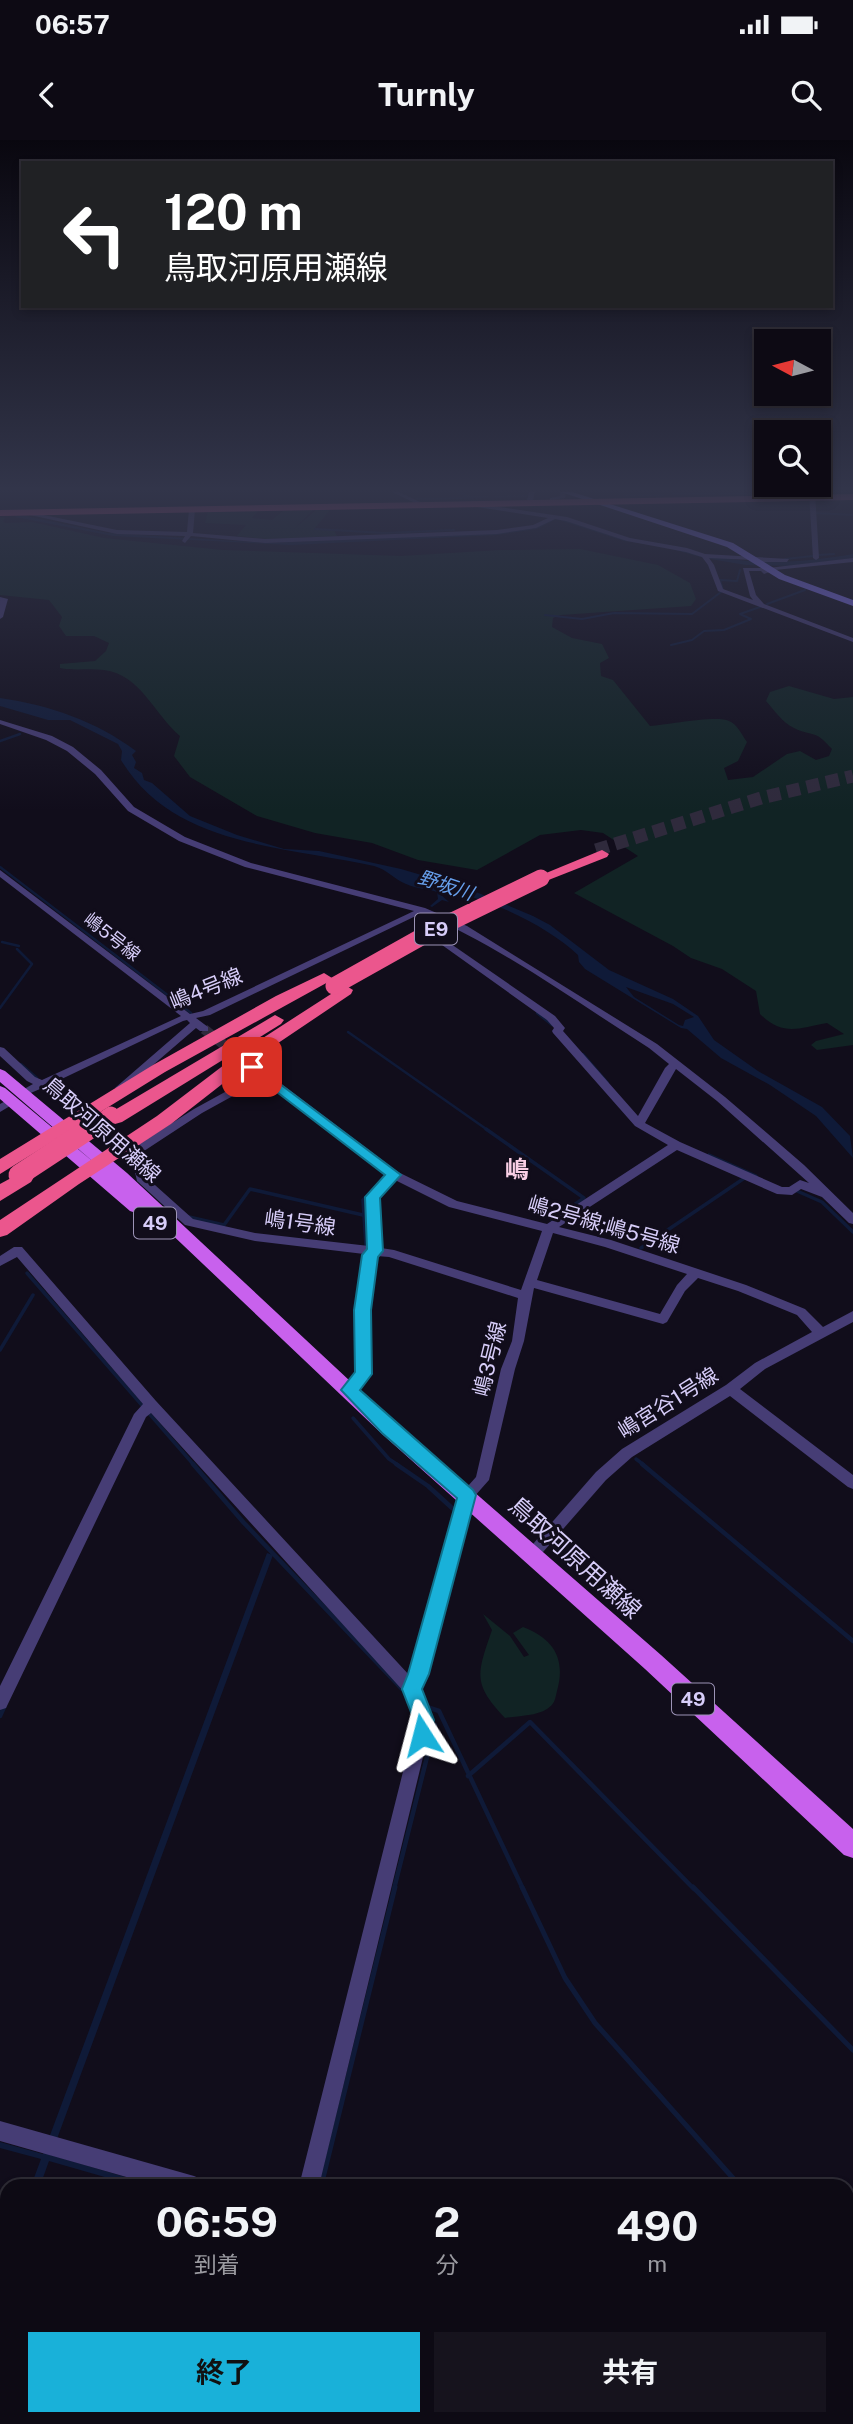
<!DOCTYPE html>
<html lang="ja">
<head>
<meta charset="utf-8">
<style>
  body { margin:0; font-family:"Public Sans","Noto Sans JP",sans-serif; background:#16131d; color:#f1f3f6; height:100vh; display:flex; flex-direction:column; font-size:26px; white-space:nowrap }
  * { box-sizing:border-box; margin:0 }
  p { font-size:23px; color:#9a9aa0 }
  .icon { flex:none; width:38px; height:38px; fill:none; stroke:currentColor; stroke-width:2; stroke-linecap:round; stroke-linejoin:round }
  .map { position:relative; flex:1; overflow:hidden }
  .side { position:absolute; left:0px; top:2039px; width:854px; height:247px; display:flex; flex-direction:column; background:#0d0a14; border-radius:21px 21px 0 0; box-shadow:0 4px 10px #0003,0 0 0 2px #2d2b34 }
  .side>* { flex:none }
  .banner { position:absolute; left:21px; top:21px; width:812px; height:147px; border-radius:0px; box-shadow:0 4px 10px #0003,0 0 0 2px #2d2b34; background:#202124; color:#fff; overflow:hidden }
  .needle { width:46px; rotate:277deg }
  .buttons { position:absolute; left:754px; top:189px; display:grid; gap:14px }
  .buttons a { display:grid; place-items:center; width:77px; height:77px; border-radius:0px; background:#0d0a14; box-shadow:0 4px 10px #0003,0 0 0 2px #2d2b34; font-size:35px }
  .pin { position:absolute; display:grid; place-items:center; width:60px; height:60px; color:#fff; margin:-30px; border-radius:14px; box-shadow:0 4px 10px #0006 }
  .me { position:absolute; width:77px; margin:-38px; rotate:351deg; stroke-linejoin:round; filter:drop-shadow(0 0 5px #0008) }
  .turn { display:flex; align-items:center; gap:24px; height:147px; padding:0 28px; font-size:32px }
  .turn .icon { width:91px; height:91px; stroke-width:2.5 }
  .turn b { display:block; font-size:49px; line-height:60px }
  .eta { display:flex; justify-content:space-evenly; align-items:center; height:119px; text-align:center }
  .eta b { font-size:42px; font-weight:700; line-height:49px }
  .action { display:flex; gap:14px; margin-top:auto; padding:14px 28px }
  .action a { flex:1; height:80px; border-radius:0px; background:#19b1d9; color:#111; font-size:28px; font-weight:700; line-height:80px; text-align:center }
  .action a+a { background:#16131d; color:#f1f3f6 }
  .status { display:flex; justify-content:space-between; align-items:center; height:49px; padding:0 35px; background:#0d0a14; direction:ltr }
  .status svg { height:19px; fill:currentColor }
  header { display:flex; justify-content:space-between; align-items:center; height:91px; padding:0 28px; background:#0d0a14; font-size:32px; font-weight:700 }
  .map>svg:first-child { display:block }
  .green { fill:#112324 }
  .water { fill:#0f1a38; fill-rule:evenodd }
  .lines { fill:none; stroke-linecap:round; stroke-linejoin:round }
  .stream-far4 { stroke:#0f1a38; stroke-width:2 }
  .stream-far3 { stroke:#0f1a38; stroke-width:2.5 }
  .stream-far2 { stroke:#0f1a38; stroke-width:3.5 }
  .stream-far1 { stroke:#0f1a38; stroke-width:4.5 }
  .stream { stroke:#0f1a38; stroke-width:5 }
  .street-tunnel { stroke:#2f2a3c; stroke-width:10; stroke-dasharray:10 5; stroke-linecap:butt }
  .highway-tunnel { stroke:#2f2a3c; stroke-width:13; stroke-dasharray:13 7; stroke-linecap:butt }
  .street { fill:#463d75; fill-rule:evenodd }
  .secondary { fill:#806fee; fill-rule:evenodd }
  .primary { fill:#c861ed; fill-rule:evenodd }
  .highway { fill:#eb568d; fill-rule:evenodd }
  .highway-bridge-far1 { stroke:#eb568d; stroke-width:17 }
  .highway-bridge { stroke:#eb568d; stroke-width:21 }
  .route { fill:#19b1d9; stroke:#10738d; stroke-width:2 }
  .labels { text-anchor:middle; stroke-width:6; stroke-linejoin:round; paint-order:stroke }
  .far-street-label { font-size:18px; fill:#d7cdf9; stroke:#110d1b }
  .far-water-label { font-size:19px; font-style:italic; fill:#67a0ed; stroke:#110d1b }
  .shield { fill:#110d1b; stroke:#9c93b6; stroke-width:2 }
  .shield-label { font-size:19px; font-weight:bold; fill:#d7cdf9 }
  .street-label { font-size:21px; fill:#d7cdf9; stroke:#110d1b }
  .quarter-label { font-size:24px; font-weight:bold; fill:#f9cfe5; stroke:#110d1b }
  .near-street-label { font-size:24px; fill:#d7cdf9; stroke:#110d1b }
</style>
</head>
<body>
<div class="status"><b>06:57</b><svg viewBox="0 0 49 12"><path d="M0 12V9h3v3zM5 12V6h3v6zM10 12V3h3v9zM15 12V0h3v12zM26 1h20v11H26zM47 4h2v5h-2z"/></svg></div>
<header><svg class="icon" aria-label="back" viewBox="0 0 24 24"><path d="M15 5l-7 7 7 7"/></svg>Turnly<svg class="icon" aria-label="search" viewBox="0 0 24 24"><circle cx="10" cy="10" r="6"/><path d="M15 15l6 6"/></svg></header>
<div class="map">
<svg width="853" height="2284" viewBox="0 0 853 2284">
  <rect width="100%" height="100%" fill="#110d1b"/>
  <!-- green -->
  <g class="green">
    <path d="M313,370L294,389L316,370H330L314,389L334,390L337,396L267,399L237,396L246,385L205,383L208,372L258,371L252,378L272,380L283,371Z"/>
    <path d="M0,377L5,378L3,381L5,383L32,382L104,398L223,410L401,416L500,410L580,409L658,425L690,443L696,459L691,466L561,475L553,478L552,487L572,498L602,504L609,518L600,523L601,536L613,540L650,586C667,585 716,575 729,581C737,584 742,595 747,602L738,621L724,628L728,640L753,637L787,614L800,611L816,620L829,616L832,609C813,588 815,598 794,588C783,583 774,570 766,561L770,552L789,546L834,559L853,557V905L817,910L811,905L816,901L844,894L827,883C798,888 784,897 760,874L756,851L722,829L691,818L673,806L574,753L638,716L603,693L581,690L540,695L477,730L418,720L372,703L315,693L257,676L190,637L174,616L180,596C154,574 141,535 104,530C89,528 75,531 60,528V524L95,521L106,511L109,503L94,496H66L59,486L62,477L49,460L0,455Z"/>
    <path d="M483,1474L510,1496L524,1517L529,1515L513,1493L523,1487C554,1499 566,1519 557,1551C555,1559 555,1564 547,1569C536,1576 518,1576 505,1578C472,1543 477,1534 492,1490Z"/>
  </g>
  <!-- water -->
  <g class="water">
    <path d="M21,375L108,393L266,403L501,393L535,388L554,378L560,379L614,395L693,411C706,418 717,417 731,419C773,425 811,421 853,414V418L790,426L746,425L704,418L661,406L624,401L556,379L537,389L497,395L291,405L113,396L15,377Z"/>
    <path d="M0,558C49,565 96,581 136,611L132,615L136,622L134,628L142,633L144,640L152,643L190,676L237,695L284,709L319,711L401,729L469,749L533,776L550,785L609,830L673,859L698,876L714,900L758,931L822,967L850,996L853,1018L816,976L770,945L721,918L687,889L681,888L585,829L579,822L578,815C549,787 491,759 451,752L440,754L449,762L442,760L432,767L430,766L438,759L437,752C427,748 416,749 406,744C394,739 388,730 374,726C285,706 173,707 121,620L122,611L118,604L70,580H48L0,566ZM626,847L673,864L694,877L685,880L683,886L679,885L634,857Z"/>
    <path d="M267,1413L273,1415L51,2015L156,2046H136L49,2021L40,2046H31L41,2019L0,2008V2002L43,2014Z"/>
  </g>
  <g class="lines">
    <!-- stream-far4 -->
    <g class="stream-far4">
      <path d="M458,352L469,357"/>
      <path d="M672,354H715"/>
      <path d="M719,354L799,352"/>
      <path d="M625,355H663"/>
      <path d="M496,357L526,356"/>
      <path d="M417,359L488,357"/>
      <path d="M815,373L853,375"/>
      <path d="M315,389L385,393L454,390"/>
      <path d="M818,415L834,414"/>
      <path d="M785,419L813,416"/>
      <path d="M723,450L720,440L737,441L740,430"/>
      <path d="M767,464L805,450"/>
      <path d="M545,475L582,479L614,473L692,474L721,452"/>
      <path d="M671,505L692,500L704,491L724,490L751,479L740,474L760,467"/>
    </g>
    <!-- stream-far3 -->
    <g class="stream-far3">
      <path d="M0,601L20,594"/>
      <path d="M0,727L191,873"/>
      <path d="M2,802L19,806"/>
      <path d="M0,868L32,824L17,809"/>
      <path d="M537,873L552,885"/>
      <path d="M348,892L489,991"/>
      <path d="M583,914L608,943"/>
      <path d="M21,924L37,938"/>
    </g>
    <!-- stream-far2 -->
    <g class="stream-far2">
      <path d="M486,989L584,1058L552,1080"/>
      <path d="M709,1015L756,1036"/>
      <path d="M797,1051L822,1062L853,1092"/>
      <path d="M189,1077L224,1085L250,1049L363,1075"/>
      <path d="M366,1107L363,1060L368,1055"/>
      <path d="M641,1108L746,1037"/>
      <path d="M27,1133L194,1325"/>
      <path d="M0,1210L33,1155"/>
      <path d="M353,1278L389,1319L398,1325"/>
      <path d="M636,1319L644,1325"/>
    </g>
    <!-- stream-far1 -->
    <g class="stream-far1">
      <path d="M193,1324L244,1383L402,1549"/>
      <path d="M396,1324L428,1346L452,1368"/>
      <path d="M642,1324L853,1501"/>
      <path d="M424,1566L439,1571L523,1749"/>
      <path d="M0,1576L5,1565"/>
      <path d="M468,1636L530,1582L694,1749"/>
      <path d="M394,1749L435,1585"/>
    </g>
    <!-- stream -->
    <g class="stream">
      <path d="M522,1747L565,1838L595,1883L740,2046"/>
      <path d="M693,1747L853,1910"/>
      <path d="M321,2046L395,1747"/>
      <path d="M847,2170L853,2178"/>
      <path d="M622,2284L626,2278"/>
    </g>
    <!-- street-tunnel -->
    <path class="street-tunnel" d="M204,889L252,927"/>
    <!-- highway-tunnel -->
    <path class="highway-tunnel" d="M596,710L761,658L853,636"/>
    <!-- street -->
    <g class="street">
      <path d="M392,352H399L420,362L415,363Z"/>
      <path d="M529,352H535L533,360L530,362L527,360Z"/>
      <path d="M560,352H566L565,358L550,360V358L560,356Z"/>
      <path d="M809,352H815L819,418L816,420L813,418Z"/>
      <path d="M479,364L567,377L630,398L687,408L705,414L789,419L787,422H756L753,420L709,418L714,425L723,449L753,460L750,456L743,428H768L853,418V422L775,430L764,434L761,431H749L756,455L764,464L853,498V502L718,451L708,425L702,417L686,412L627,401L566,381L555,379L536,388L497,394L265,403L191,396L185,403L182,401L185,396L117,394L21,373L24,371L117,390L187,392L189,369L192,367L195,369L193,393L265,399L497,390L533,385L548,378L477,367Z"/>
      <path d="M0,457L8,459L3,477L0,479Z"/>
      <path d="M0,580L52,596L73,607L101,630L134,667L185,697L251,723L425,768L467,786L657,904L725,957L804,1025L853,1073V1084L849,1083L822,1057L801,1049L792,1055L777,1054L677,1010L559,1087L611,1100L746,1145L805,1169L823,1187L853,1171V1182L765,1229L740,1249L853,1335V1349L848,1347L730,1256L632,1317L606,1340L536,1420L531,1422L526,1420L524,1416L526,1412L596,1332L622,1309L726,1245L755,1223L812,1192L797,1175L738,1151L698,1138L685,1151L667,1182L663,1184L534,1148L524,1201L515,1229L489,1340L473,1358L427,1534L420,1549L432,1580L319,2046H299L416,1580L406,1554L151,1273L146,1277L6,1568L0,1570V1546L134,1274L143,1264L17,1117L0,1126V1116L14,1107H22L156,1261L410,1536L460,1355L476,1337L501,1229L512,1201L518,1158L389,1117L377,1116L368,1170L371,1234L354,1254H344L342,1250L357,1233L356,1170L364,1114L255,1101L185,1085L137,1041L131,1015L136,1006L194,969L256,935L247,927L252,924L267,933L398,1032L457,1061L547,1084L668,1005L635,986L553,893L552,891L554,888L547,880L435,800L433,798L438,795L555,876L565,888L563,891L638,976L665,928L669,924L649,908C575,861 503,808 422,773L210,875L196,878L208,887V891H200L196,888L124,950L120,951L115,948L190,883L187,880L183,881L47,946L26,955H18L17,953L33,944L27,941L0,916V907L4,908L35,937L42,940L181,876L0,737V730L190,874L203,871L414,771L245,727L179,701L128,671L95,634L67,611L46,600L0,584ZM676,929L717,961L809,1043L800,1040L789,1047H782L680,1002L645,983ZM262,940L387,1035L366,1057L369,1106L255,1093L193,1079L146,1037L143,1015L144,1011L202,973ZM395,1040L449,1067L542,1091L521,1150L394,1110L381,1108L378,1058ZM553,1093L605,1107L687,1134L677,1145L660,1174L537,1140Z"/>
      <path d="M11,958L15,959L16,961L15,963L0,972V964Z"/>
      <path d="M0,1981L194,2036L201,2039L204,2046H158L0,2001Z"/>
      <path d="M241,2278H263L261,2284H239Z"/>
      <path d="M436,2278H459L461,2284H438Z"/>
    </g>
    <!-- secondary -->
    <path class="secondary" d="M561,352H572L733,403L785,435L853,460V466L779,439L727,407Z"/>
    <!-- primary -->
    <path class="primary" d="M0,929L5,931L127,1033L395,1283L661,1515L853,1689V1718L844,1715L645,1529L381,1293L144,1068L136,1073L130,1071L0,959V946L5,948L97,1025L0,942Z"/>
    <!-- highway -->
    <g class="highway">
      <path d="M853,354V360L0,376V370Z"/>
      <path d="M602,710L609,714L607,717L546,741L541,742L534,738Z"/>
      <path d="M324,833L332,838L330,841L165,932L0,1034V1019L153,925L276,856Z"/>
      <path d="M345,845L353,850L351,854L253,920L171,984L79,1044L7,1095L0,1097V1080L157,976L241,912Z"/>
      <path d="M275,875L284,880L281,884L122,982L115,984L106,978L108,974Z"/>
      <path d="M24,1031L31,1032L34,1037L31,1042L0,1061V1044Z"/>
    </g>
    <!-- highway-bridge-far1 -->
    <g class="highway-bridge-far1">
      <path d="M334,846L432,791L541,738"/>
      <path d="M87,991L111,975"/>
    </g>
    <!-- highway-bridge -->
    <path class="highway-bridge" d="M19,1035L89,989"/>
  </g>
  <!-- sky -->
  <linearGradient id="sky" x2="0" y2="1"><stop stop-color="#09070f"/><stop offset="0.52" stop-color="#32354a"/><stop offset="1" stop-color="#32354a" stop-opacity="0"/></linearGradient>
  <rect width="853" height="671" fill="url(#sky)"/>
  <!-- route -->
  <path class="route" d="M252,923L401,1035L380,1058L383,1111L378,1117L371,1170L372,1234L360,1250L473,1350L476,1355L429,1534L422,1549L434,1580L429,1602L422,1605L414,1602L411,1595L414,1580L402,1549L408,1534L457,1358L382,1293L341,1250L355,1232L354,1170L362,1115L367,1109L365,1057L385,1035L248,930L246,927Z"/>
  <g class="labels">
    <!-- far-street labels -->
    <g class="far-street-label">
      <text transform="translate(112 797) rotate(38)" y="6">嶋5号線</text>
    </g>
    <!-- far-water labels -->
    <g class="far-water-label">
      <text transform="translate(446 745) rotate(18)" y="7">野坂川</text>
    </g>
    <!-- shield labels -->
    <g class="shield">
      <rect x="415" y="773.5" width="42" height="31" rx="5"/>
      <rect x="134" y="1067.5" width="42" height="31" rx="5"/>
      <rect x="672" y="1543.5" width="42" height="31" rx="5"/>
    </g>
    <g class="shield-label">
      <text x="436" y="796">E9</text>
      <text x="155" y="1090">49</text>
      <text x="693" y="1566">49</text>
    </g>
    <!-- street labels -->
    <g class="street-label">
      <text transform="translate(206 849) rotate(-22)" y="7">嶋4号線</text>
      <text transform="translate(102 990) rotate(41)" y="7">鳥取河原用瀬線</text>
      <text transform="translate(300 1083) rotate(8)" y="7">嶋1号線</text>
      <text transform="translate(604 1085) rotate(16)" y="7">嶋2号線;嶋5号線</text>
      <text transform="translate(490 1219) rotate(-76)" y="7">嶋3号線</text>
      <text transform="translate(668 1263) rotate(-32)" y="7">嶋宮谷1号線</text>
    </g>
    <!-- quarter labels -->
    <g class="quarter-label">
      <text x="517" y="1038">嶋</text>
    </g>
    <!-- near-street labels -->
    <g class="near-street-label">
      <text transform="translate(575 1418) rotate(42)" y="8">鳥取河原用瀬線</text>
    </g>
  </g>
</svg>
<div class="buttons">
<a><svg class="needle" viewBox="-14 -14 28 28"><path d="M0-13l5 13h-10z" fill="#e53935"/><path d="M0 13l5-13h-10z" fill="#9a9aa0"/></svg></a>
<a><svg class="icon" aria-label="search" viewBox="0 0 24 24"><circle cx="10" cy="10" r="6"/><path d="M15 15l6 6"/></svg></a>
</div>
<div class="pin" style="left:252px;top:927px;background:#d93025"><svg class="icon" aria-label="arrive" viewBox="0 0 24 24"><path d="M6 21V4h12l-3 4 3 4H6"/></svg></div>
<svg class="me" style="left:422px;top:1595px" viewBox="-20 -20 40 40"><path d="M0-17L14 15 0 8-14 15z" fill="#19b1d9" stroke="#fff" stroke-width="4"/></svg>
<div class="banner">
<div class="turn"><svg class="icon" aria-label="left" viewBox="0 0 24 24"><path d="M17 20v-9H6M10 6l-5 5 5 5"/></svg><div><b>120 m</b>鳥取河原用瀬線</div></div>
</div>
<section class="side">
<div class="eta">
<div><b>06:59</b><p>到着</p></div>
<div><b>2</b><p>分</p></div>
<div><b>490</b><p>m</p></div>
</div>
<div class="action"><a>終了</a><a>共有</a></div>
</section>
</div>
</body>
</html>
